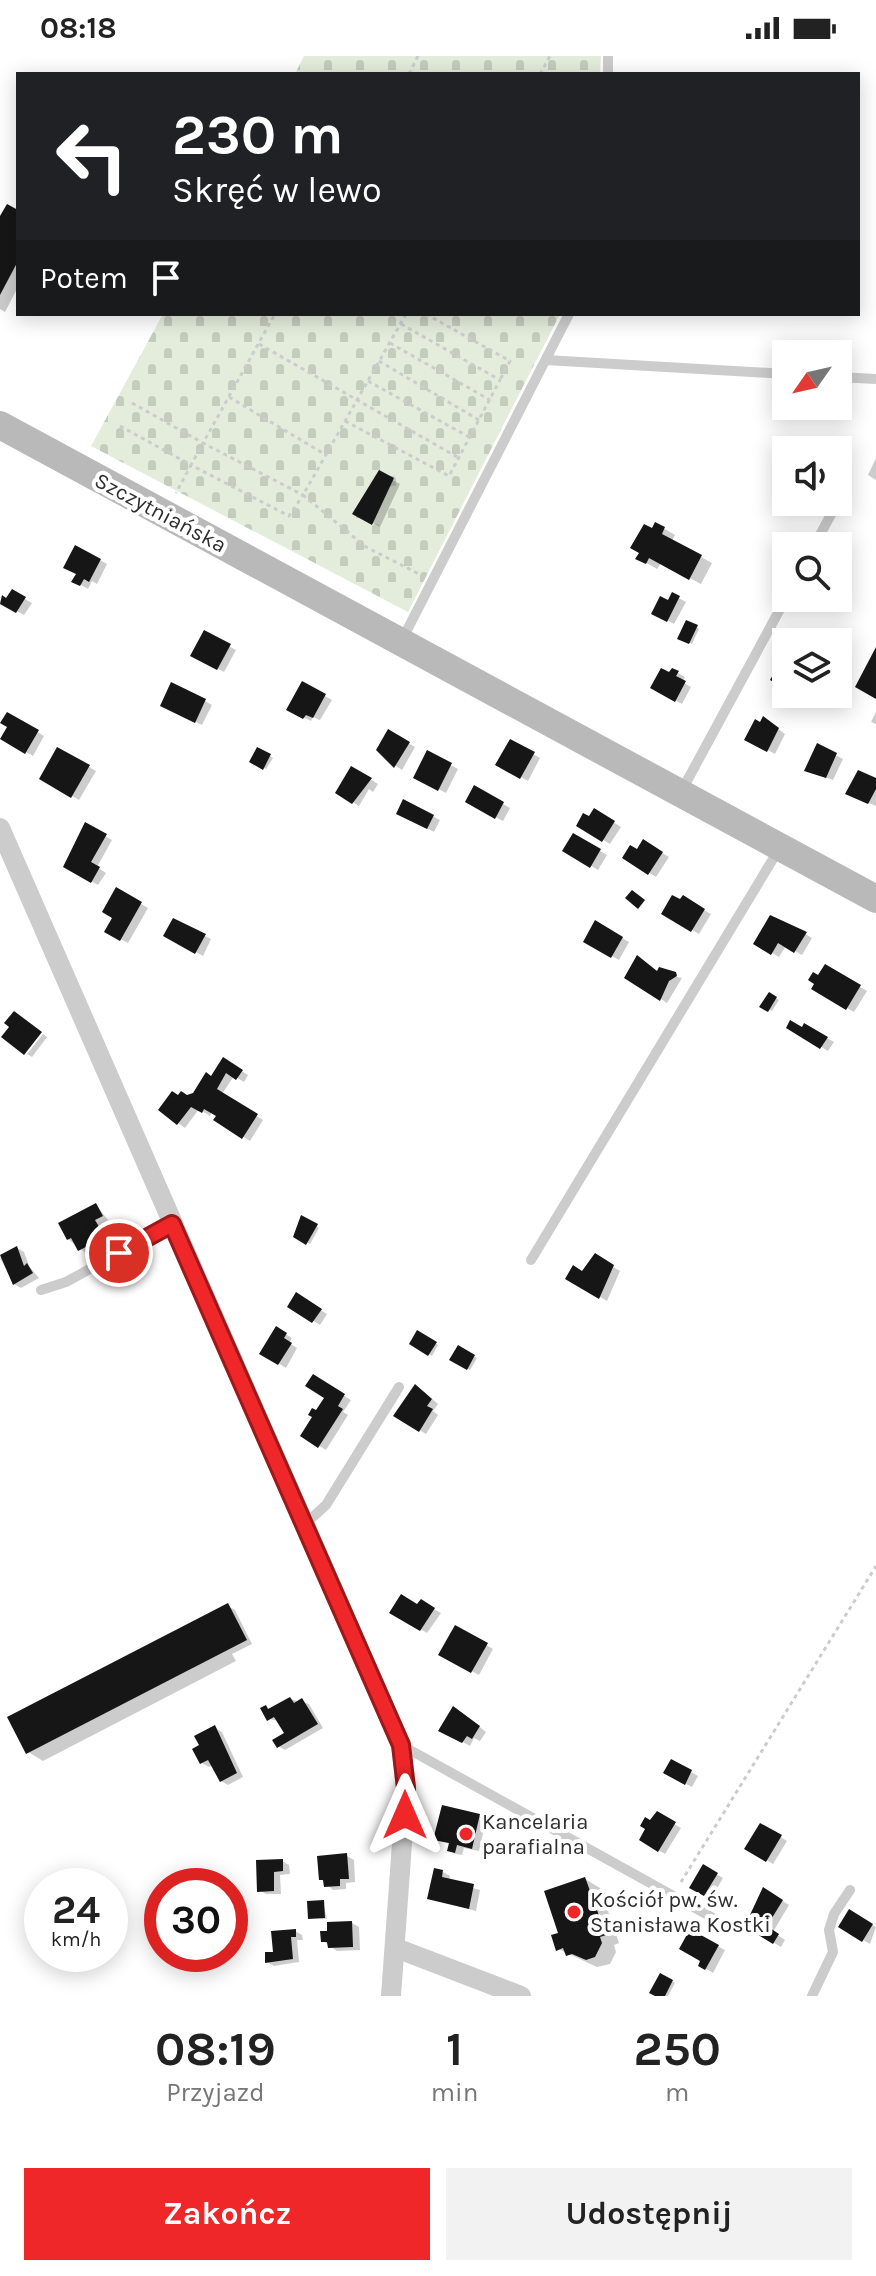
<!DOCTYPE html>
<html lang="pl">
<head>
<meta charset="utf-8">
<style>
  body { margin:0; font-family:Karla,sans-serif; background:#f2f2f2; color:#222; height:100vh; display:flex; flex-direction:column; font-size:30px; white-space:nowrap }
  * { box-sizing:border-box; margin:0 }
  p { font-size:26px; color:#767676 }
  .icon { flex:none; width:44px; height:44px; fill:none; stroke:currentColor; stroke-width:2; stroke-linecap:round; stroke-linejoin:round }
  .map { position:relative; height:1940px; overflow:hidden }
  .side { display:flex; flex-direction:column; background:#fff; flex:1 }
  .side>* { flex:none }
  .hud { position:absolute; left:16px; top:16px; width:844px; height:244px; border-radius:0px; box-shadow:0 4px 20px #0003; background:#202124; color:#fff; overflow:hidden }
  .needle { width:52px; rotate:236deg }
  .controls { position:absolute; left:772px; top:284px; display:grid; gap:16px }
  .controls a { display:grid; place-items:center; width:80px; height:80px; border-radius:0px; background:#fff; box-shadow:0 4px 20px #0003; font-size:40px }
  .speed { position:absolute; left:24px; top:1812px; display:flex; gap:16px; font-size:40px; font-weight:700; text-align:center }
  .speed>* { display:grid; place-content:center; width:104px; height:104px; border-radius:50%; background:#fff; box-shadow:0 4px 20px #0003; line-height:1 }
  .speed small { font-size:20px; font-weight:400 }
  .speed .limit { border:12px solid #d22; background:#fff; color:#111 }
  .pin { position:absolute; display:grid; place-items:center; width:68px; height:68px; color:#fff; margin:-34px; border:4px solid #fff; border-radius:50%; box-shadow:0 2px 8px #0007 }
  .me { position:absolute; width:88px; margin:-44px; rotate:0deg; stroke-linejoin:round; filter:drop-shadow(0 0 6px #0008) }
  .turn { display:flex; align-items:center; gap:28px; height:168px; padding:0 24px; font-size:36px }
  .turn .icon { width:104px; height:104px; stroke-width:2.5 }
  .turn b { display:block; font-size:56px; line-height:68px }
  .then { display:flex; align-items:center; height:76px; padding:0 24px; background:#0003; gap:16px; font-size:30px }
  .eta { display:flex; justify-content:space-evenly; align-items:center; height:136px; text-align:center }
  .eta b { font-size:48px; font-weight:700; line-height:56px }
  .action { display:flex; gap:16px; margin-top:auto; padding:16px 24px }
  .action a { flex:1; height:92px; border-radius:0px; background:#f02729; color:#fff; font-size:32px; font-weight:700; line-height:92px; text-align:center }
  .action a+a { background:#f2f2f2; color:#222 }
  .status { display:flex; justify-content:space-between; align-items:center; height:56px; padding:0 40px; background:#fff; direction:ltr }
  .status svg { height:22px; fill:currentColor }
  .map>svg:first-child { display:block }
  .cemetery { fill:url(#cemetery-stones) }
  .shadow { fill:#0003 }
  .building { fill:#161616 }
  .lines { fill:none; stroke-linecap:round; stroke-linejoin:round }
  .path { stroke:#ccc; stroke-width:3; stroke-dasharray:4 4; stroke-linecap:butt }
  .lane { stroke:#ccc; stroke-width:10 }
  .street { stroke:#ccc; stroke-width:20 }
  .secondary { stroke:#b9b9b9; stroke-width:28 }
  .route-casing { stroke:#9c191b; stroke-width:20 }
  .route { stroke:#f02729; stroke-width:14 }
  .poi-dot { fill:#f02729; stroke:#fff; stroke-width:3 }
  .labels { text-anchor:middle; stroke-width:8; stroke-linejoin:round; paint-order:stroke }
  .street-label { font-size:22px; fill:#2f2f2f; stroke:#fff }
  .poi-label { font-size:22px; fill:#2f2f2f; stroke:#fff; text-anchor:start }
</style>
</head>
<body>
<div class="status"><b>08:18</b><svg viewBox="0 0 49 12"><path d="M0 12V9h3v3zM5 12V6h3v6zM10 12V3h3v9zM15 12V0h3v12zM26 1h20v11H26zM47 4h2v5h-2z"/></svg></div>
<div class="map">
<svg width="876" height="1940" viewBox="0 0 876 1940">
  <defs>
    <pattern id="cemetery-stones" width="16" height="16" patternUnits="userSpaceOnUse" patternTransform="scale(2)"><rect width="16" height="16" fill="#e4eddc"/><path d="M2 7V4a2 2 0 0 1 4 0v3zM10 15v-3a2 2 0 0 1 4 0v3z" fill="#c4ccbd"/></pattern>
  </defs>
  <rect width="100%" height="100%" fill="#fff"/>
  <!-- cemetery -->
  <g class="cemetery">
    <path d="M304,0H601L600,18H295Z"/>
    <path d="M163,258H560L408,556L91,390Z"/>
  </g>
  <!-- shadow -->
  <g class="shadow">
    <path d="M18,157V231L5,256L0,253V164Z"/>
    <path d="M876,402V424L868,419Z"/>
    <path d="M380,417L400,428L380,471L355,457Z"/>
    <path d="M656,468L675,479L672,485L712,507L701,528L661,507L657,513L638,502Z"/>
    <path d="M76,491L107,508L97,528L92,525L88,533L74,525L78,518Z"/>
    <path d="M12,536L32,547L24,559L0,546L2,542L7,545Z"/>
    <path d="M673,539L686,546L674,568L654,557L669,547Z"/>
    <path d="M687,566L699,573L692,588L679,582Z"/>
    <path d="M205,577L236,594L224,616L193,599Z"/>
    <path d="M673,614L685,621L682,626L691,631L682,648L652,631Z"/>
    <path d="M302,627L332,644L320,664L313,661L311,665L288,653Z"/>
    <path d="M205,645L212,649L202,669L170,653Z"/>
    <path d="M876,656V668L871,666Z"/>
    <path d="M8,658L44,680L33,700L3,682L9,671Z"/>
    <path d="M770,667L785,678L775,698L747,683Z"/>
    <path d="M389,676L415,691L402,714L385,702Z"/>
    <path d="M510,685L540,702L528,725L498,708Z"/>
    <path d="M818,690L843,703L833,724L806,714Z"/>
    <path d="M58,693L96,715L79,744L41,722Z"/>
    <path d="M258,693L273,702L266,713L252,705Z"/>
    <path d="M428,697L458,713L446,737L416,721Z"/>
    <path d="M352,712L378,728L373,736L369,733L359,750L338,737Z"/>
    <path d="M876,724V750L855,741Z"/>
    <path d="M475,732L510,752L503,765L467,746Z"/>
    <path d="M404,746L440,764L434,776L398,757Z"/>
    <path d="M595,755L621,771L610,788L578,769Z"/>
    <path d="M86,769L112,784L97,811L106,817L98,829L66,811Z"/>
    <path d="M574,779L607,799L598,814L565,794Z"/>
    <path d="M644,786L669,801L656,821L625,802L637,796Z"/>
    <path d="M117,834L148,852L128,887L107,876L115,862Z"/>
    <path d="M683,842L711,858L699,878L664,857Z"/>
    <path d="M596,867L629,886L619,904L585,885Z"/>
    <path d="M792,870L812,882L802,899L786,890L779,901L755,887Z"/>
    <path d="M166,879L205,880L211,883L203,900Z"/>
    <path d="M826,911L867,935L854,956L814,932Z"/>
    <path d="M658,917L682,922L667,947L627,921Z"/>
    <path d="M769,938L779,944L772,955L762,950Z"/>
    <path d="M805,970L834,986L828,995L789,971L802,974Z"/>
    <path d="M43,978L47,981L32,1001L27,998Z"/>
    <path d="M224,1004L248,1019L244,1026L234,1020L222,1038L263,1064L250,1085L216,1064L219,1059L212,1056L210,1060L199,1053L185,1072L160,1054L179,1041L194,1038L212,1022Z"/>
    <path d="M96,1149L108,1164L101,1168L110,1185L87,1198L68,1183Z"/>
    <path d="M302,1162L319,1172L310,1188L295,1180Z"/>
    <path d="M17,1192L24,1196L29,1210L39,1222L21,1232L14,1228L0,1202Z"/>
    <path d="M595,1200L620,1215L607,1245L568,1222L583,1217Z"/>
    <path d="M296,1239L327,1258L320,1269L290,1250Z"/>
    <path d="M277,1273L292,1282L289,1287L297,1292L286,1312L262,1297Z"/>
    <path d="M417,1277L438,1289L432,1300L411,1288Z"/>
    <path d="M458,1292L477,1302L470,1314L452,1303Z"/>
    <path d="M313,1320L351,1344L343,1356L348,1359L326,1394L303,1380L327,1341Z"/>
    <path d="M423,1335L438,1348L433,1355L438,1359L426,1378L395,1359Z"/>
    <path d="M421,1546L441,1557L427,1577L392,1556L418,1551Z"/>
    <path d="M228,1550L235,1554L252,1588L232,1598L236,1605L43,1705L28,1696Z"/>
    <path d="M455,1571L493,1593L479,1619L440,1598Z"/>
    <path d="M290,1643L309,1648L323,1672L285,1694L278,1690L286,1678L279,1665L269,1663L266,1651L271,1654Z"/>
    <path d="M461,1656L486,1676L480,1685L474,1682L470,1690L441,1674Z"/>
    <path d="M215,1672L222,1676L243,1721L228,1729L221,1725L213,1709L209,1711L202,1707Z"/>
    <path d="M672,1705L698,1720L692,1731L665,1716Z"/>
    <path d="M657,1758L681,1772L665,1798L641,1784Z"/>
    <path d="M479,1760L486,1764L479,1795L464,1792L462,1799L456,1798L449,1794L450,1788L436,1783Z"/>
    <path d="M761,1769L787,1785L773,1808L747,1792Z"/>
    <path d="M347,1800L354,1804L355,1826L346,1827V1833L333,1834L321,1823Z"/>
    <path d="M282,1805L289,1809L290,1818L280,1819L281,1838H266L259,1834Z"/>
    <path d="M704,1811L723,1822L712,1842L692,1831Z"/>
    <path d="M443,1816L450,1820L449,1825L480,1834L476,1855L429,1842Z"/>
    <path d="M585,1823L600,1832L619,1887L614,1889L616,1896L610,1908L597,1911L558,1893L561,1878Z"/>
    <path d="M764,1833L789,1849L773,1876L785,1884L781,1891L742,1867L750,1864Z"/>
    <path d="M323,1846L327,1863L310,1862Z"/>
    <path d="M849,1856L876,1871L870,1888L841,1871Z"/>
    <path d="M352,1867L359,1871L360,1894L337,1895L323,1885L329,1876Z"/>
    <path d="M295,1875L302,1879L303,1884H297L299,1906L274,1910L267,1906Z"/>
    <path d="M691,1876L725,1894L713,1917L700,1909L703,1904Z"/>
    <path d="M661,1919L675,1927L668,1940H659Z"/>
  </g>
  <!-- building -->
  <g class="building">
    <path d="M7,148L18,154V205L0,239V160Z"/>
    <path d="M379,414L394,422L372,469L352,458Z"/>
    <path d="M655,466L665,471L662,478L702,499L689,524L649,502L646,508L635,503L639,497L630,492L644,468L652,472Z"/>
    <path d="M75,489L101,503L89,526L84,523L80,530L71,526L76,518L63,512Z"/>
    <path d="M12,533L26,541L16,557L0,548L2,539L6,542Z"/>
    <path d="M672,536L680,540L667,566L651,558L660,540L668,544Z"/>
    <path d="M686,564L698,569L689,588L677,583Z"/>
    <path d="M204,574L231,588L217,614L190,600Z"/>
    <path d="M876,591V643L855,631Z"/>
    <path d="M781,605L786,608V629L781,626L779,629L770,624Z"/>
    <path d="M661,612L669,616L672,612L679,615L676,620L686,625L675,646L650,632Z"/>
    <path d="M302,625L326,638L313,662L306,659L303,663L286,654Z"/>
    <path d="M171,626L206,643L195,667L160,650Z"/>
    <path d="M7,656L39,674L25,698L0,683L7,671L0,667Z"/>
    <path d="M763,660L779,672L767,696L744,684L755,663L760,666Z"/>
    <path d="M388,673L410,686L394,712L376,694Z"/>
    <path d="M510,683L535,696L520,723L495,709Z"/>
    <path d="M817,687L837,697L826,722L804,715Z"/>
    <path d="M57,691L90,709L71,742L39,723Z"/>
    <path d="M257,691L271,698L263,714L249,706Z"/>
    <path d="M427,694L452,707L438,735L413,722Z"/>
    <path d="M351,710L372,722L352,748L335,737Z"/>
    <path d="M858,714L876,722V733L868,748L845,738Z"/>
    <path d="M474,729L504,746L495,763L465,746Z"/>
    <path d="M403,743L434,759L427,773L396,758Z"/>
    <path d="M594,752L615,765L602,786L576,770L583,757L589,760Z"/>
    <path d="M85,766L107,778L91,806L100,811L91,827L63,811Z"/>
    <path d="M573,777L601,793L590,812L562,795Z"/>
    <path d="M643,783L663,796L648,819L622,802L630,789L637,793Z"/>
    <path d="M116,831L142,846L120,885L104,876L112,862L102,856Z"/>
    <path d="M632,834L645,844L638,853L625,842Z"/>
    <path d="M672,839L680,843L683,839L705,853L691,876L661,858Z"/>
    <path d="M770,859L807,876L794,897L778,887L771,899L753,888Z"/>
    <path d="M173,862L206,878L195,898L163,880Z"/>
    <path d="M595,864L623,881L611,902L583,886Z"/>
    <path d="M637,899L657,915L659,911L676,916L677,920L669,925L660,945L624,922Z"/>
    <path d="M825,908L861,929L846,954L811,933L814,928L808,924L813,916L818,919Z"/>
    <path d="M769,936L777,941L768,956L759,951Z"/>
    <path d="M14,955L42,976L24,999L1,981L9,971L4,967Z"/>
    <path d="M790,964L802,971L804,967L828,981L820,993L786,972Z"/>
    <path d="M223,1001L243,1014L236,1024L226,1017L217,1033L258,1058L242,1083L213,1064L216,1060L204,1053L202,1057L191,1051L177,1069L158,1054L172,1035L178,1039L181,1035L187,1039L193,1037L206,1016L211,1020Z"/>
    <path d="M96,1147L103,1160L95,1164L105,1181L78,1195L71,1182L67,1184L58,1167Z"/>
    <path d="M301,1159L318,1168L306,1189L293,1181Z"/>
    <path d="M17,1190L24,1210L27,1207L33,1217L13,1229L0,1199Z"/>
    <path d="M595,1197L614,1209L599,1243L565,1223L573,1209L582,1215Z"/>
    <path d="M296,1236L322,1253L312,1267L287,1251Z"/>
    <path d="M276,1270L287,1277L284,1282L292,1287L278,1309L259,1298Z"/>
    <path d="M417,1274L437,1286L428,1300L409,1288Z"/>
    <path d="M458,1289L475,1299L467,1314L449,1304Z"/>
    <path d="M313,1318L345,1338L338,1350L343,1353L318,1392L300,1380L312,1361L308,1359L312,1352L316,1354L324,1342L305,1330Z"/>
    <path d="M415,1328L432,1343L427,1350L433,1353L419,1376L393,1360Z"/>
    <path d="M401,1538L417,1548L421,1543L435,1552L420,1575L389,1557Z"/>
    <path d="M228,1547L247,1584L26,1698L7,1661Z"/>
    <path d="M455,1569L488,1587L471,1617L438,1599Z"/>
    <path d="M290,1641L294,1647L302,1642L318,1668L277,1692L272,1684L284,1677L274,1661L267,1665L260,1652L266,1649L268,1653Z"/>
    <path d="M453,1650L480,1670L472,1683L467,1680L462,1687L438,1675Z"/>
    <path d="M215,1669L237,1717L220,1726L208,1704L200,1708L192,1693L199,1689L194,1680Z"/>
    <path d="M671,1703L692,1714L685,1729L663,1717Z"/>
    <path d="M442,1749L480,1758L472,1793L457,1789L455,1797L447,1795L449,1787L433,1784Z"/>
    <path d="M657,1755L676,1766L658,1796L639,1784L645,1773L640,1770L645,1761L650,1764Z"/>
    <path d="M760,1767L782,1779L766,1806L744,1793Z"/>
    <path d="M347,1797L349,1823H340V1830L324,1831L323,1824H319L317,1800Z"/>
    <path d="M283,1803V1815L274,1816V1835L257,1836L256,1804Z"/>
    <path d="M703,1808L718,1817L704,1840L689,1832Z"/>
    <path d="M434,1812L443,1814L442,1821L474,1828L469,1853L427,1843Z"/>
    <path d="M585,1821L606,1879L600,1881L602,1887L595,1901L586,1904L572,1898L566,1900L563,1892L556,1895L551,1879L558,1877L544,1835Z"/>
    <path d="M763,1831L783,1844L767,1870L779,1878L773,1888L739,1867L745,1859L749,1861Z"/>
    <path d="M324,1844L325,1862L308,1863L307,1845Z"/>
    <path d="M849,1853L873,1868L862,1886L838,1871Z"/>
    <path d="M352,1865L353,1891L328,1892L327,1886H321L320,1875H327V1866Z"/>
    <path d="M296,1873V1881H291L293,1903L265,1907V1896H273L271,1875Z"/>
    <path d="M690,1873L719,1889L705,1914L698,1910L700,1905L679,1893Z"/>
    <path d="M660,1917L673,1924L665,1940H655L649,1937Z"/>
  </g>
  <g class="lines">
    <!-- path -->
    <g class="path">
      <path d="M409,18L418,0"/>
      <path d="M540,18L550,0"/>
      <path d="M406,258L303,439L366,491L421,519"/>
      <path d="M426,258L510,305L500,324"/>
      <path d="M390,287L490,344"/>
      <path d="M259,288L459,402"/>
      <path d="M379,305L479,364"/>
      <path d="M368,325L469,381"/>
      <path d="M229,341L326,399"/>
      <path d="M132,347L203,387L191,409L289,460L303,439L203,387L275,258"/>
      <path d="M345,365L449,420L500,324L401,268"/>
      <path d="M120,370L191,409L176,437"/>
      <path d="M681,1826L876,1510"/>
    </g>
    <!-- lane -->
    <g class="lane">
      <path d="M608,18V0"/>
      <path d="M546,304L786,318"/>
      <path d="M838,321L876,323"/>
      <path d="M814,490L842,438"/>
      <path d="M402,584L569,258"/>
      <path d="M681,736L786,542"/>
      <path d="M531,1204L779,793"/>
      <path d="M41,1234L66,1226L172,1168"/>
      <path d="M304,1469L326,1449L399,1331"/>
      <path d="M401,1689L724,1868"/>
      <path d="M812,1940L833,1896L829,1874L834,1858L850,1834"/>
    </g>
    <!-- street -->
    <g class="street">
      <path d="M0,772L401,1689L406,1732L391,1940"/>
      <path d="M396,1892L521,1940"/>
    </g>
    <!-- secondary -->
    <path class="secondary" d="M0,369L876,843"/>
  </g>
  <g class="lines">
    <!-- route casing -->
    <g class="route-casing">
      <path id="route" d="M119,1197L172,1168L401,1689L406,1732L405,1759"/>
    </g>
    <!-- route -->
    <use href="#route" class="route"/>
  </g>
  <!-- markers -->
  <g class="poi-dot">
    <circle cx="466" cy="1778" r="8"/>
    <circle cx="574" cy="1856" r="8"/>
  </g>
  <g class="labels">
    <!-- street labels -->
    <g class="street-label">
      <text transform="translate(161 456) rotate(28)" y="8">Szczytniańska</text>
    </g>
    <!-- poi labels -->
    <g class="poi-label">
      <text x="482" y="1773">Kancelaria<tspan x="482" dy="25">parafialna</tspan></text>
      <text x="590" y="1851">Kościół pw. św.<tspan x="590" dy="25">Stanisława Kostki</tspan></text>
    </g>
  </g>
</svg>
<div class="controls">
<a><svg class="needle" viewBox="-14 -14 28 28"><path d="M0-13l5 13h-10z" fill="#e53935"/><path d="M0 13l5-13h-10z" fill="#767676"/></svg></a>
<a><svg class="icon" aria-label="sound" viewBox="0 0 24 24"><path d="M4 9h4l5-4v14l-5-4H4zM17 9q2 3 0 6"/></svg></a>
<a><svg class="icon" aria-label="search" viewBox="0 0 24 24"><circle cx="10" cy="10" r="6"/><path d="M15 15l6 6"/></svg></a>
<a><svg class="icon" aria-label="layers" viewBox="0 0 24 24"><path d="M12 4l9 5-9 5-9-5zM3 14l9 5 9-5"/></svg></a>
</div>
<div class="speed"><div>24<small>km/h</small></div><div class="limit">30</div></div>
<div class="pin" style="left:119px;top:1197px;background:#d93025"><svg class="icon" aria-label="arrive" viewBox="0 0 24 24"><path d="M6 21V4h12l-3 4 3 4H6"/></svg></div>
<svg class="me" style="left:405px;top:1759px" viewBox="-20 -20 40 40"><path d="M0-17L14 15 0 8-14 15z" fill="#f02729" stroke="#fff" stroke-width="4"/></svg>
<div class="hud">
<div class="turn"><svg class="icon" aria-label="left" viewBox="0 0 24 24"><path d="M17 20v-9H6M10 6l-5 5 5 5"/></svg><div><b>230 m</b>Skręć w lewo</div></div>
<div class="then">Potem<svg class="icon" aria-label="arrive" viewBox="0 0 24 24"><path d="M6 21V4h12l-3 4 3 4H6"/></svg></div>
</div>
</div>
<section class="side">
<div class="eta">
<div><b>08:19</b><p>Przyjazd</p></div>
<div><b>1</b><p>min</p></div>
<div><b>250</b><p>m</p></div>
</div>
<div class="action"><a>Zakończ</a><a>Udostępnij</a></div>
</section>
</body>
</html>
